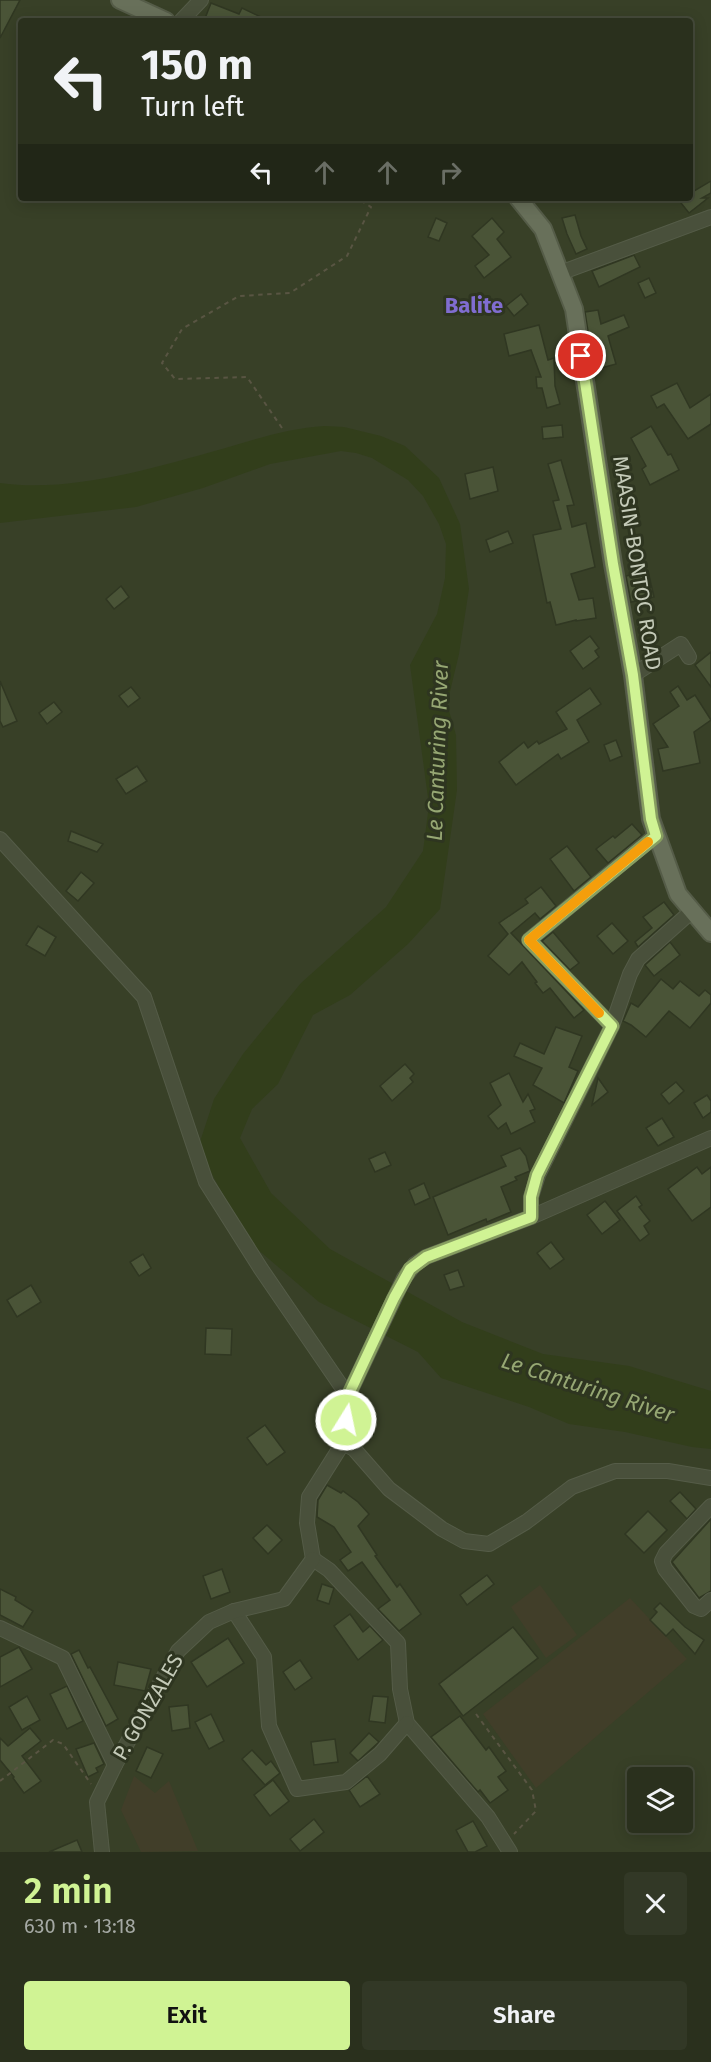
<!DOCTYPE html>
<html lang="en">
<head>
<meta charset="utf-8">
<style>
  body { margin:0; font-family:"Fira Sans",sans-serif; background:#323826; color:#f1f3f6; height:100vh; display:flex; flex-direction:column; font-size:22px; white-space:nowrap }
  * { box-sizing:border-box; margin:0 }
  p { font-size:20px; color:#a5a9a4 }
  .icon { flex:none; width:33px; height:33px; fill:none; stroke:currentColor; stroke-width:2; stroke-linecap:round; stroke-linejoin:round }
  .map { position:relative; height:1852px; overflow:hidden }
  .drawer { display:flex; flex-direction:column; background:#2a301d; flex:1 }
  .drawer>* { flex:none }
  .hud { position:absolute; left:18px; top:18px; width:675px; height:183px; border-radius:6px; box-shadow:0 3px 15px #0003,0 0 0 2px #464b3b; background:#2a301d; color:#f1f3f6; overflow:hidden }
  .tools { position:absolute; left:627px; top:1767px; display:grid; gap:12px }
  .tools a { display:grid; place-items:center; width:66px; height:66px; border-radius:6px; background:#2a301d; box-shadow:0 3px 15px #0003,0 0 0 2px #464b3b; font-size:30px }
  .pin { position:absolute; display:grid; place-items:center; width:51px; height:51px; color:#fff; margin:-26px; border:3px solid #fff; border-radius:50%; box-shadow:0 2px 6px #0007 }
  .me { position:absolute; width:66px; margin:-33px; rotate:10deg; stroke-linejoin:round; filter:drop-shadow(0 0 4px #0008) }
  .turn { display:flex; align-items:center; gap:21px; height:126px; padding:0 24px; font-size:27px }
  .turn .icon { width:78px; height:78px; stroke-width:2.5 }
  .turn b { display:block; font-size:42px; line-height:51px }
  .lanes { display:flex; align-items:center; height:57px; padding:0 24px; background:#0003; justify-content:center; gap:30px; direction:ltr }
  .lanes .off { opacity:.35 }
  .round { display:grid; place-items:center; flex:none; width:63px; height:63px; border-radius:6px; background:#323826 }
  .summary { display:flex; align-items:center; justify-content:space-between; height:102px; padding:0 24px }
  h1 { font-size:36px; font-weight:600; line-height:45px; color:#d0f394 }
  .button { display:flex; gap:12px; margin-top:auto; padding:12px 24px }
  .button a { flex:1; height:69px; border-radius:6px; background:#d0f394; color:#111; font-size:24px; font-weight:600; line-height:69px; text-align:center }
  .button a+a { background:#323826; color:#f1f3f6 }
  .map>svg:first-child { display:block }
  .green { fill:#413e29 }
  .water { fill:#323e1b }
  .building { fill:#4a5437; stroke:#303722; stroke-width:1.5 }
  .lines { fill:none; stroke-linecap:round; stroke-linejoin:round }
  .minor-casing { stroke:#555c48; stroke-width:16 }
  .major-casing { stroke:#555c48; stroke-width:20 }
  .path { stroke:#595543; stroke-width:2; stroke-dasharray:4.5 4.5; stroke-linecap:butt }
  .minor { stroke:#49503b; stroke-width:14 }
  .major { stroke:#68705a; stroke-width:16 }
  .route-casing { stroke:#879e60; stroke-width:15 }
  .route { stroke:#d0f394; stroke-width:10 }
  .slow { stroke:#f59e0b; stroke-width:10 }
  .labels { text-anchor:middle; stroke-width:6; stroke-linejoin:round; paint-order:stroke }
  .street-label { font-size:21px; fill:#c4cab8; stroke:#2e3520 }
  .neighbourhood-label { font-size:22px; font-weight:bold; fill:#806dd0; stroke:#2e3520 }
  .water-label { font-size:22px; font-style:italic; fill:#96a773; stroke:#2e3520 }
</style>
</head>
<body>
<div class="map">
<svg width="711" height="1852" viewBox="0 0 711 1852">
  <rect width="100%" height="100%" fill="#384027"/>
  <!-- green -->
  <g class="green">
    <path d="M540,1585L577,1635L546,1658L511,1607Z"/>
    <path d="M630,1598L687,1659L536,1788L483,1714Z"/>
    <path d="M134,1776L155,1793L169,1781L198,1851L141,1852L121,1810Z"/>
  </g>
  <!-- water -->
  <path class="water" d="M325,426L344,427L381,436L405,446L439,478L460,524L469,589L459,654L447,704L456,735L457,790L440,909L408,944L350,995L313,1015L278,1084L252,1109L240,1138L271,1193L330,1249L462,1322L543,1354L629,1366L711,1391V1449L692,1447L625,1432L569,1424L529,1407L441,1378L418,1352L319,1302L248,1241L198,1148L214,1099L243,1054L301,983L386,907L423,851L429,805L410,665L437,614L445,578L446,544L439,524L423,496L408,480L372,458L356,453L341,451L270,464L203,488L136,507L0,523V483C72,493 153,468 222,449C256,439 289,428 325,426Z"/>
  <!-- building -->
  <g class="building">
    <path d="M0,0H20L0,38Z"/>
    <path d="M211,3L239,14L242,8L269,21H204Z"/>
    <path d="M711,181V193L702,198H708L689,213L677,198H690V186L694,191Z"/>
    <path d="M575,215L581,236L587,249L576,254L567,234L562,218Z"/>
    <path d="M436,218L447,223L439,241L428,237Z"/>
    <path d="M492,218L504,232L497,239L511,257L484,278L475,266L489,255L472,236Z"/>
    <path d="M634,255L640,267L599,287L592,271Z"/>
    <path d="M649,278L656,293L645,298L638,283Z"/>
    <path d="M521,294L528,304L514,316L506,306Z"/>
    <path d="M598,310L601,324L624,315L629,327L608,336L616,364L594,370L585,312Z"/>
    <path d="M539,325L548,360L554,358L555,386L560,404L547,408L542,388H537L536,377H541L531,350L509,356L504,334Z"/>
    <path d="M677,383L690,408L711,394V424L688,439L664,404L657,408L651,396Z"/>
    <path d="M562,425L563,437L543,439L542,427Z"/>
    <path d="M651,426L668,455L671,454L679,470L650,485L642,469L646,466L631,438Z"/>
    <path d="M561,460L574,505L567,506L572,527L586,523L595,567L571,574L579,600L593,598L596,618L576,621V620L556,625L550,602L547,603L533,535L561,529L553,501L559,500L548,464Z"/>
    <path d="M493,467L498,491L470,499L465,474Z"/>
    <path d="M508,531L513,543L490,552L486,540Z"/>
    <path d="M648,571L654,597L631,602L626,576Z"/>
    <path d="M121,586L129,597L114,609L106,599Z"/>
    <path d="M590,636L599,648L595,651L599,657L583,669L570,651Z"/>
    <path d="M711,652V687L695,665Z"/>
    <path d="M0,681L17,721L3,727L0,721Z"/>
    <path d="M678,686L687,700L695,695L711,720L694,732L700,763L663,771L658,749L668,747L653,724L679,706L670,692Z"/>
    <path d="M131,687L140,698L128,707L119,696Z"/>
    <path d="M590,688L601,704L577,720L589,742L561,759L558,754L516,785L499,762L524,742L528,748L537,741L539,744L567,729L556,712Z"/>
    <path d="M54,702L62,712L47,724L39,713Z"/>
    <path d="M616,740L622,756L610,761L604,745Z"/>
    <path d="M137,766L147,781L126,794L116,779Z"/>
    <path d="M632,824L642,835L608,863L596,849L613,836L615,838Z"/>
    <path d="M71,831L103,844L97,852L68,841Z"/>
    <path d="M567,846L591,877L574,891L550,859Z"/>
    <path d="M81,872L94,883L78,901L66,891Z"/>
    <path d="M541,887L556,906L540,919L535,913L511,933L584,1010L574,1018L550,988L543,993L535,983L537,982L522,962L509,975L488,956L508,934L499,923L528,903L525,899Z"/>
    <path d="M664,902L674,915L638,947L635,942L652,928L643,917Z"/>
    <path d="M612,923L628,941L613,954L597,936Z"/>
    <path d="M38,926L56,937L45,956L26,945Z"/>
    <path d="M553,932L579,963L570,970L542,941Z"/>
    <path d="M670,942L680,955L654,976L645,965Z"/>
    <path d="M661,979L673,989L680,981L699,996L705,990L711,995V1003L690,1028L669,1011L646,1037L631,1025L623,1021L631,1003L638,1007Z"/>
    <path d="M556,1027L582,1036L569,1067L578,1071L564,1103L533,1085L542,1068L514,1056L520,1043L544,1054Z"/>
    <path d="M405,1064L414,1074L410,1078L413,1082L392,1101L380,1086Z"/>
    <path d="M509,1073L523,1102L528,1094L535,1109L530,1111L535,1122L511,1134L506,1123L498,1129L488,1116L501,1105L490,1083Z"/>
    <path d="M598,1078L608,1092L592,1105Z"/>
    <path d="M676,1082L684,1091L669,1104L661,1094Z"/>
    <path d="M707,1095L711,1101V1112L703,1118L694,1103Z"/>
    <path d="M662,1118L674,1137L658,1146L646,1128Z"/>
    <path d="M520,1148L526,1156L530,1171L515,1177L517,1180L501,1187L511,1212L487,1222L486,1219L448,1235L433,1197L506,1166L501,1156Z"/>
    <path d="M385,1152L391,1165L375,1172L369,1159Z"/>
    <path d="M697,1167L702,1174L711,1167V1207L692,1221L668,1189Z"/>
    <path d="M424,1183L430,1198L415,1205L409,1190Z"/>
    <path d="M636,1196L642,1205L639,1207L650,1221L644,1226L649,1234L640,1241L617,1211Z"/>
    <path d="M605,1201L620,1220L602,1234L587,1215Z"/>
    <path d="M551,1242L564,1259L550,1269L537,1253Z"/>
    <path d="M143,1254L151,1268L139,1276L130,1262Z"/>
    <path d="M458,1270L464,1286L450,1290L444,1275Z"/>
    <path d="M31,1285L41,1302L17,1317L7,1300Z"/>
    <path d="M206,1328L232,1329L231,1355L205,1354Z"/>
    <path d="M265,1425L285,1452L267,1465L247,1438Z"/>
    <path d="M327,1485L341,1493L343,1491L358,1502L369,1514L358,1526L377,1555L375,1556L397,1587L400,1584L421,1614L399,1631L378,1609L390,1600L362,1562L348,1571L340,1560L351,1552L334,1527L317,1517L318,1500Z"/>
    <path d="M680,1492L696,1509L687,1519L670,1501Z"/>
    <path d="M648,1511L667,1530L644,1553L625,1534Z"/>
    <path d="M711,1519V1591L699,1598L672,1562Z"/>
    <path d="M267,1525L282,1540L268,1554L253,1538Z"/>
    <path d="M222,1569L230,1592L211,1599L203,1576Z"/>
    <path d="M487,1575L494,1584L467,1605L460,1595Z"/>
    <path d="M322,1584L334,1588L329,1604L317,1600Z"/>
    <path d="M0,1589L16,1597L15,1600L33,1611L23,1627L0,1615Z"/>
    <path d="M660,1603L685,1627L704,1640L695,1654L673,1629L666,1636L650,1620L657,1612L654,1609Z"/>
    <path d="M350,1614L363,1632L370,1626L383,1640L358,1660L334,1626Z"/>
    <path d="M513,1627L538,1658L463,1716L439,1684Z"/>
    <path d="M228,1638L244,1663L207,1687L191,1662Z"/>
    <path d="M19,1647L32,1669L0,1687V1657Z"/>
    <path d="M79,1650L88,1668L90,1667L118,1719L106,1726L71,1654Z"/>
    <path d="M300,1660L312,1678L295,1690L283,1672Z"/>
    <path d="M118,1662L151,1669L145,1691L114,1685Z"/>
    <path d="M67,1686L83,1721L67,1729L50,1694Z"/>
    <path d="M27,1696L40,1720L22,1730L9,1707Z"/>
    <path d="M373,1696L388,1697L385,1723L369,1721Z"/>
    <path d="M188,1705L190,1728L172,1731L169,1707Z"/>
    <path d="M211,1714L224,1741L209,1749L195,1722Z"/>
    <path d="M460,1716L486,1750L489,1747L506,1771L498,1777L508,1790L490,1803L480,1790L478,1792L431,1737Z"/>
    <path d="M30,1728L41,1741L22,1756L41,1781L24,1793L13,1778L14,1777L0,1760V1738L8,1746Z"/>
    <path d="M369,1733L379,1742L358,1761L350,1753Z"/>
    <path d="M335,1739L338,1762L314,1765L311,1742Z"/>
    <path d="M94,1743L104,1764L96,1768L98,1772L88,1777L76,1749Z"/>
    <path d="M147,1747L163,1754L151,1778L136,1771Z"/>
    <path d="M252,1750L266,1765L271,1761L280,1773L265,1785L242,1759Z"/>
    <path d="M367,1776L380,1794L360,1807L349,1790Z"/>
    <path d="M273,1780L289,1801L270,1816L254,1795Z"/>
    <path d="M314,1819L324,1832L300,1851L290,1839Z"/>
    <path d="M473,1821L487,1846L475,1852H468L456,1830Z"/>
    <path d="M77,1840L82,1852H49Z"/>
  </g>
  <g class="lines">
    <!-- minor casing -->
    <g class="minor-casing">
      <g id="minor">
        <path d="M181,21L201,0"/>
        <path d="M560,273L711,217"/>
        <path d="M633,675L681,644L689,657"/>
        <path d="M0,839L144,997L206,1182L261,1269L348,1396"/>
        <path d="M612,1026L529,940L656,835"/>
        <path d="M711,1138L531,1217L426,1257L415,1264L404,1278L348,1396L343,1443L354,1449L389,1489L442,1529L464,1541L489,1544L526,1522L572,1487L615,1471H668L711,1478"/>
        <path d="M531,1217V1197L538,1175L612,1026L630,974L638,959L692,911"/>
        <path d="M711,1506L666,1553L662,1561L665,1569L694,1606L701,1609L711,1600"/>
        <path d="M313,1559L329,1570L398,1643L400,1689L407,1723L488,1817L510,1852"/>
        <path d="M313,1559L307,1523L309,1497L343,1443"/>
        <path d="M234,1611L264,1657L269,1726L297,1789L346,1782L380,1754L407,1723"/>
        <path d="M0,1628L63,1658L115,1765"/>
        <path d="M102,1852L97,1802L115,1765L178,1651L209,1622L234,1611L284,1599L313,1559"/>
      </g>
    </g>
    <!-- major casing -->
    <g class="major-casing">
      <g id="major">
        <path d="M120,0L166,21"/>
        <path d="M518,198L543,229L574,309L613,564L633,675L651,819L678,894L711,933"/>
      </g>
    </g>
    <!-- path -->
    <g class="path">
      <path d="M282,428L247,377L175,379L162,363L182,329L239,296L290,293L347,256L371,207L357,198"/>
      <path d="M476,1714L532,1790L536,1811L514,1834"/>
      <path d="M0,1781L53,1740L63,1744L91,1784"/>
    </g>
    <!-- minor -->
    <use href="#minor" class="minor"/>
    <!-- major -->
    <use href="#major" class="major"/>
  </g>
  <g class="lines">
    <!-- route casing -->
    <g class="route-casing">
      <path id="route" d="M346,1420L348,1396L394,1298L410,1269L426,1257L531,1217V1197L537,1175L612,1026L529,940L656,836L651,819L633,675L613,564L581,356"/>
    </g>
    <!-- route -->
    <use href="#route" class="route"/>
    <!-- slow -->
    <path class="slow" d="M599,1013L529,940L648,842"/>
  </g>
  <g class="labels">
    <!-- street labels -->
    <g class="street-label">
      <text transform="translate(637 563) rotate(81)" y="7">MAASIN-BONTOC ROAD</text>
      <text transform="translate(148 1707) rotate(-60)" y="7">P. GONZALES</text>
    </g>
    <!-- neighbourhood labels -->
    <g class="neighbourhood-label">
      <text x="474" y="313">Balite</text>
    </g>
    <!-- water labels -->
    <g class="water-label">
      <text transform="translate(437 751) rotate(-88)" y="8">Le Canturing River</text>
      <text transform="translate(588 1387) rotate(18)" y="8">Le Canturing River</text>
    </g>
  </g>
</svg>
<div class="tools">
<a><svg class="icon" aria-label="layers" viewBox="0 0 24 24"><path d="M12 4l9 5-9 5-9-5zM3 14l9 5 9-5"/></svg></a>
</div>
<div class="pin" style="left:581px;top:356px;background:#d93025"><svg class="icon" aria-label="arrive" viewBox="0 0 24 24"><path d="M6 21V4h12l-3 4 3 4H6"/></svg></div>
<svg class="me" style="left:346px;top:1420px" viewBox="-20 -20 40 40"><circle r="17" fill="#d0f394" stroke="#fff" stroke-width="3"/><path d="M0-11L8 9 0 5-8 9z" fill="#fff"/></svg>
<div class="hud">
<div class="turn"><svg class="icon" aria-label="left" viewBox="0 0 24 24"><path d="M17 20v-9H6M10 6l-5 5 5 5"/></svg><div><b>150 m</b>Turn left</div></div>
<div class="lanes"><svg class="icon" aria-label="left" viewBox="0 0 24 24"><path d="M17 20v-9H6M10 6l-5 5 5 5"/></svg><svg class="icon off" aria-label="ahead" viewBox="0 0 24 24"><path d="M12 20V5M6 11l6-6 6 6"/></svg><svg class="icon off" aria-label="ahead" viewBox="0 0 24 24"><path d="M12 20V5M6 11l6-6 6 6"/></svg><svg class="icon off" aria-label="right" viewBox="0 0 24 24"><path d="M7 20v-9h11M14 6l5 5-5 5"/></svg></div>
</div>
</div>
<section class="drawer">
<div class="summary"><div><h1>2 min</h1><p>630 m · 13:18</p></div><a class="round"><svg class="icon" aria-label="close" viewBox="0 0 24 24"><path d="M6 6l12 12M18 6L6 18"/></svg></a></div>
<div class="button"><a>Exit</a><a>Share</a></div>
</section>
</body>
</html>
